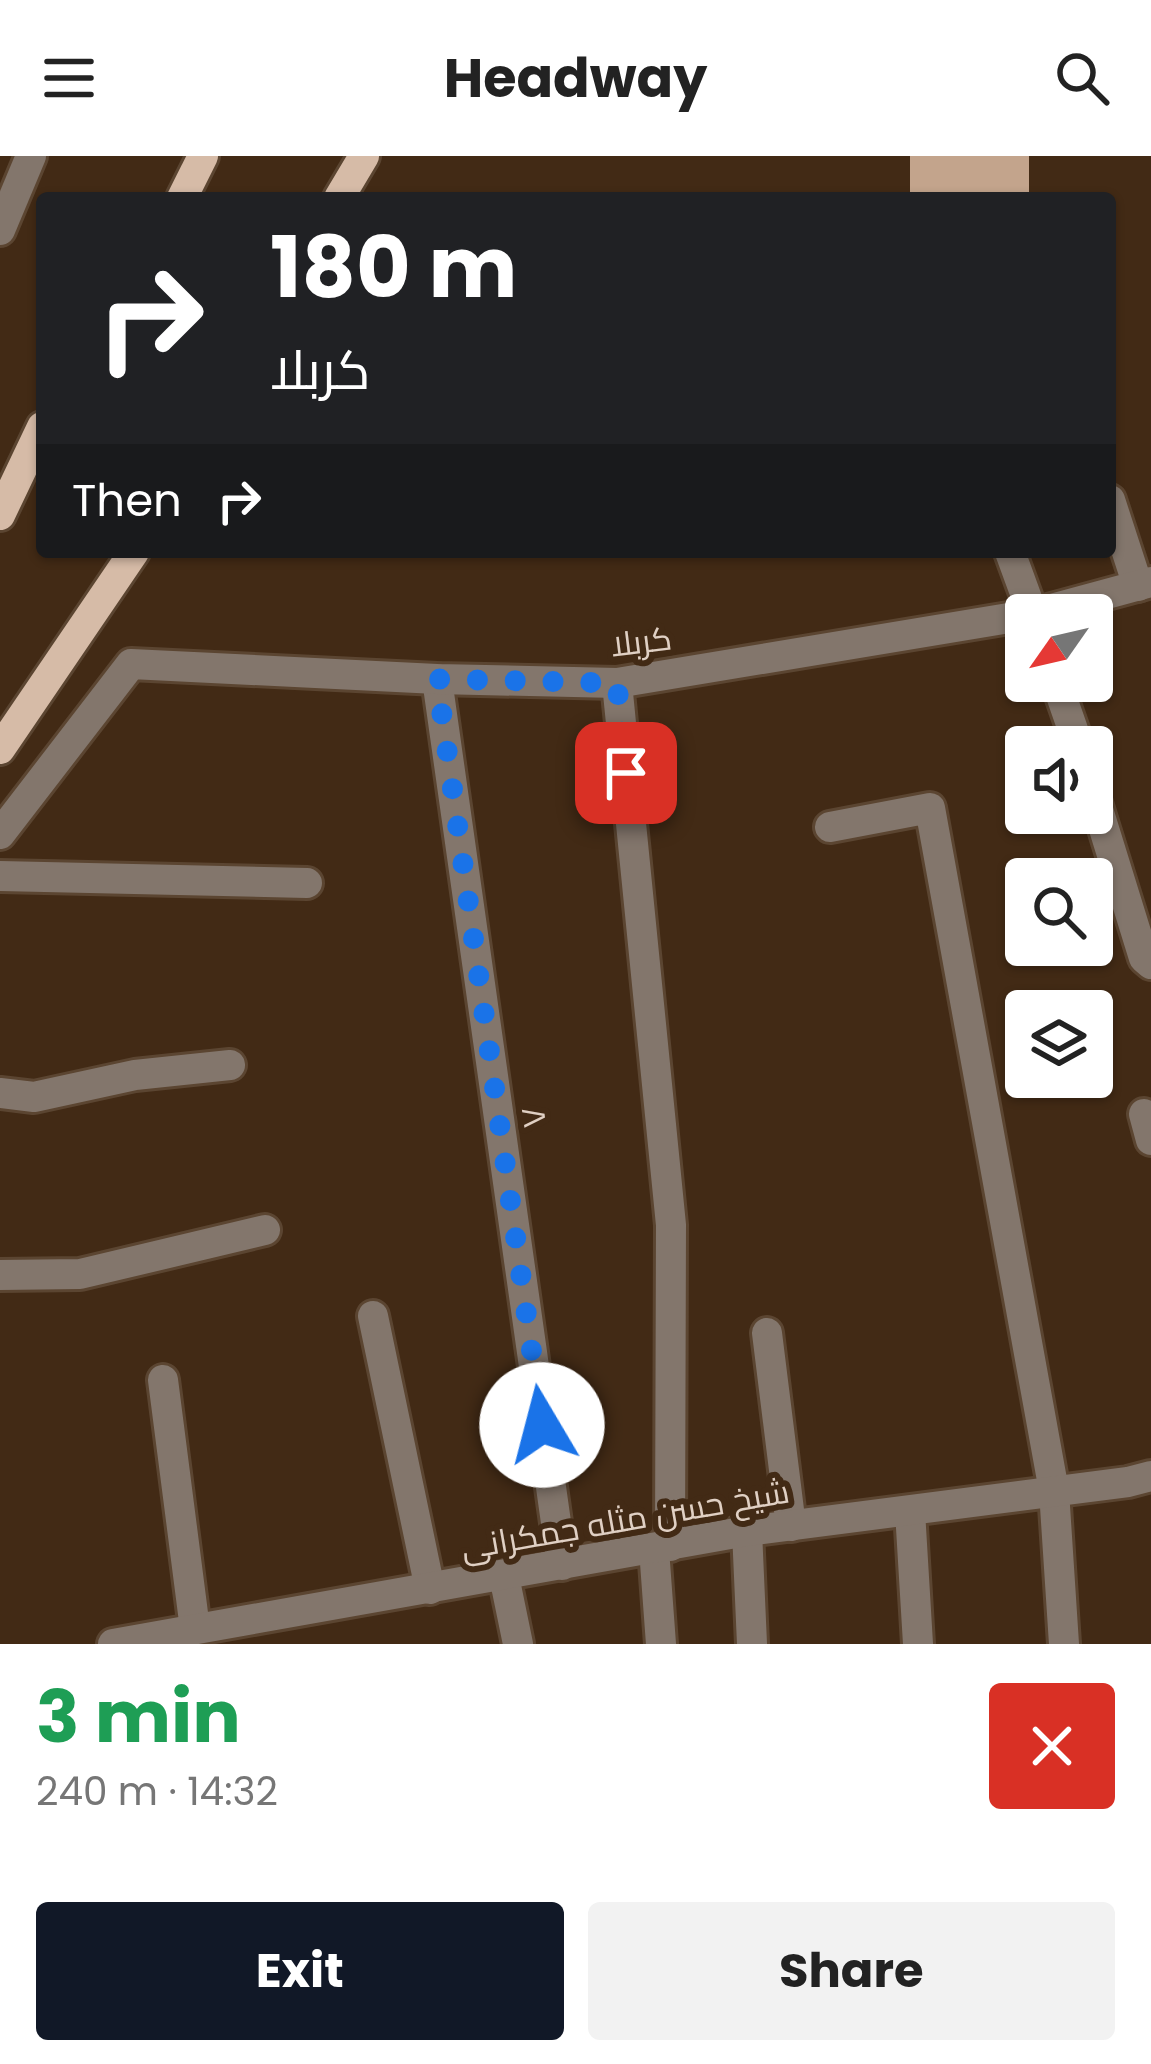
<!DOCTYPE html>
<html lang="en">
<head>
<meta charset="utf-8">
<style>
  body { margin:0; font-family:Poppins,Cairo,sans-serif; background:#f2f2f2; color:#222; height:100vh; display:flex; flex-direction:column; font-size:45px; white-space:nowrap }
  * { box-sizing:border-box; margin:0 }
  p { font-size:39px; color:#767676 }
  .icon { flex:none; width:66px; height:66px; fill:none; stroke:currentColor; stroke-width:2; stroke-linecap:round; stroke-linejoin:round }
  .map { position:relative; height:1488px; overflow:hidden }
  .side { display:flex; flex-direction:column; background:#fff; flex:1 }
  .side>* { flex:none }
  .hud { position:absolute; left:36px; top:36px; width:1080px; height:366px; border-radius:12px; box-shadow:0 3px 9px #0004; background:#202124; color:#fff; overflow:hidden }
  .needle { width:78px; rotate:236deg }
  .tools { position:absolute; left:1005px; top:438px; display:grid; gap:24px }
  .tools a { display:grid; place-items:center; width:108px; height:108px; border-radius:12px; background:#fff; box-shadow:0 3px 9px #0004; font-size:60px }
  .pin { position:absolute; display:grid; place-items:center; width:102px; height:102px; color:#fff; margin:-51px; border-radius:24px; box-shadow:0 6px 18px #0006 }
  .me { position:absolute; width:132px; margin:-66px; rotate:352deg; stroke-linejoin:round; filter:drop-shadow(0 0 9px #0008) }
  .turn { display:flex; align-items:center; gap:42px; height:252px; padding:0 36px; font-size:54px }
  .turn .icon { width:156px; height:156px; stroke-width:2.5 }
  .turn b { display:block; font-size:84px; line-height:102px }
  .then { display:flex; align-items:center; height:114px; padding:0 36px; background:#0003; gap:24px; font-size:45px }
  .round { display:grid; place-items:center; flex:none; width:126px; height:126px; border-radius:12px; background:#f2f2f2 }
  .head { display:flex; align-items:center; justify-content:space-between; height:204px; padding:0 36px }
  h1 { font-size:72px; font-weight:700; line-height:90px; color:#1e9e55 }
  .action { display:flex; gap:24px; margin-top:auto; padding:24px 36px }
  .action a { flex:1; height:138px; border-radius:12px; background:#111827; color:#fff; font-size:48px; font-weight:700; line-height:138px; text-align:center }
  .action a+a { background:#f2f2f2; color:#222 }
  header { display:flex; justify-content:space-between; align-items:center; height:156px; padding:0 36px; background:#fff; font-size:54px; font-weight:700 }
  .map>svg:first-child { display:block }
  .building { fill:#c3a48c }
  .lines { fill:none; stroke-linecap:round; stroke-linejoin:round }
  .minor-casing { stroke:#5b4531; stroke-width:36 }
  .major-casing { stroke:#5b4531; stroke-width:36 }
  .minor { stroke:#83766c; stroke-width:30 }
  .major { stroke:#d6bba7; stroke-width:30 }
  .route { stroke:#1a73e8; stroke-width:21; stroke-dasharray:0 37.8 }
  .labels { text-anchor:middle; stroke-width:12; stroke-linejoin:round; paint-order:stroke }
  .street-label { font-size:33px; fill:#e0d0c4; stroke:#422a15 }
</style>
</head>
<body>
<header><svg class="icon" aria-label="menu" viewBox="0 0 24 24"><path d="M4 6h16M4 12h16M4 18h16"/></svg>Headway<svg class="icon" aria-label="search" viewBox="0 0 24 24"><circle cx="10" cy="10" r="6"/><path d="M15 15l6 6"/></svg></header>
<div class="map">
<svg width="1151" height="1488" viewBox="0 0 1151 1488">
  <rect width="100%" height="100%" fill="#422a15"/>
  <!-- building -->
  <rect class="building" x="910" y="0" width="119" height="42"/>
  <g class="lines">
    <!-- minor casing -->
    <g class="minor-casing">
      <g id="minor">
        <path d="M0,74L31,0"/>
        <path d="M1110,344L1138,430"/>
        <path d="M1010,396L1033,459"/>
        <path d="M437,523L562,1409"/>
        <path d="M1056,525L1079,591"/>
        <path d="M617,527L671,1069L670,1390"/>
        <path d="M1092,634L1144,802L1151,808"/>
        <path d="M830,671L930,652L1054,1335L1064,1488"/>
        <path d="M0,678L131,508L437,523L617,527L1033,458L1151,426"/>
        <path d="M0,720L307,727"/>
        <path d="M0,937L34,941L135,919L230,909"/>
        <path d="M1144,958L1151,984"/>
        <path d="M0,1119L80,1118L265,1074"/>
        <path d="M373,1160L430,1433"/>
        <path d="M767,1177L791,1370"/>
        <path d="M163,1224L195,1473"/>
        <path d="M910,1355L918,1488"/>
        <path d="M747,1375L752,1488"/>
        <path d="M654,1393L661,1488"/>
        <path d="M504,1420L518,1488"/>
        <path d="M113,1488L747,1375L1128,1326L1151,1320"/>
      </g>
    </g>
    <!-- major casing -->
    <g class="major-casing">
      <g id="major">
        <path d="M182,42L203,0"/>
        <path d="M339,42L364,0"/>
        <path d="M0,359L42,271"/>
        <path d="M0,593L134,396"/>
      </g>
    </g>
    <!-- minor -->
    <use href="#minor" class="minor"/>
    <!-- major -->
    <use href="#major" class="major"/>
  </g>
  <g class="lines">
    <!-- route -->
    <path class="route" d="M542,1269L437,523L617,527L626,617"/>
  </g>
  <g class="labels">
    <!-- street labels -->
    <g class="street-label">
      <text transform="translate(641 485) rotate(-7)" y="12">کربلا</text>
      <text transform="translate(535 961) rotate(82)" y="12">۸</text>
      <text transform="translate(625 1363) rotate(-10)" y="12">شیخ حسن مثله جمکرانی</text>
    </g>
  </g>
</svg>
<div class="tools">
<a><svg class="needle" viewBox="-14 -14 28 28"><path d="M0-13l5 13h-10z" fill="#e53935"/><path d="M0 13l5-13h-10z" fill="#767676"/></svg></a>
<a><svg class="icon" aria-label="sound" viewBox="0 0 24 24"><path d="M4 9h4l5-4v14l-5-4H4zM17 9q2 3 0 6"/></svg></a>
<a><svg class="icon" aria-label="search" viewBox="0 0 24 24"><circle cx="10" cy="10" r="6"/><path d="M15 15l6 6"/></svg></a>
<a><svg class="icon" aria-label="layers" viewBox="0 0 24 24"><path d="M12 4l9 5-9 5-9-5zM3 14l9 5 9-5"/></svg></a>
</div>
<div class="pin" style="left:626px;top:617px;background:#d93025"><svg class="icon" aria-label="arrive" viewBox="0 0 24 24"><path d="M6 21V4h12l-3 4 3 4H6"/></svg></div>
<svg class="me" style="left:542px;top:1269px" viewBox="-20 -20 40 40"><circle r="19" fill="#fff"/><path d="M0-13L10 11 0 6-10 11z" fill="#1a73e8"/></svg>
<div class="hud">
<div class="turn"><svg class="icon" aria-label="right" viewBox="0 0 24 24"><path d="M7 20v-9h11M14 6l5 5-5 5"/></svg><div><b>180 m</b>کربلا</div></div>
<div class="then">Then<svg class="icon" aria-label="right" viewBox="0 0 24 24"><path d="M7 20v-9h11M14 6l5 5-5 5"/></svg></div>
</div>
</div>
<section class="side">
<div class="head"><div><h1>3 min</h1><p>240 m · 14:32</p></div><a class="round" style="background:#d93025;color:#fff"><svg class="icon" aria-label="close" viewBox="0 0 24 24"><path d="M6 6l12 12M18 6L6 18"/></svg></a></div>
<div class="action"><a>Exit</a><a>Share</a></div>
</section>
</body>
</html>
